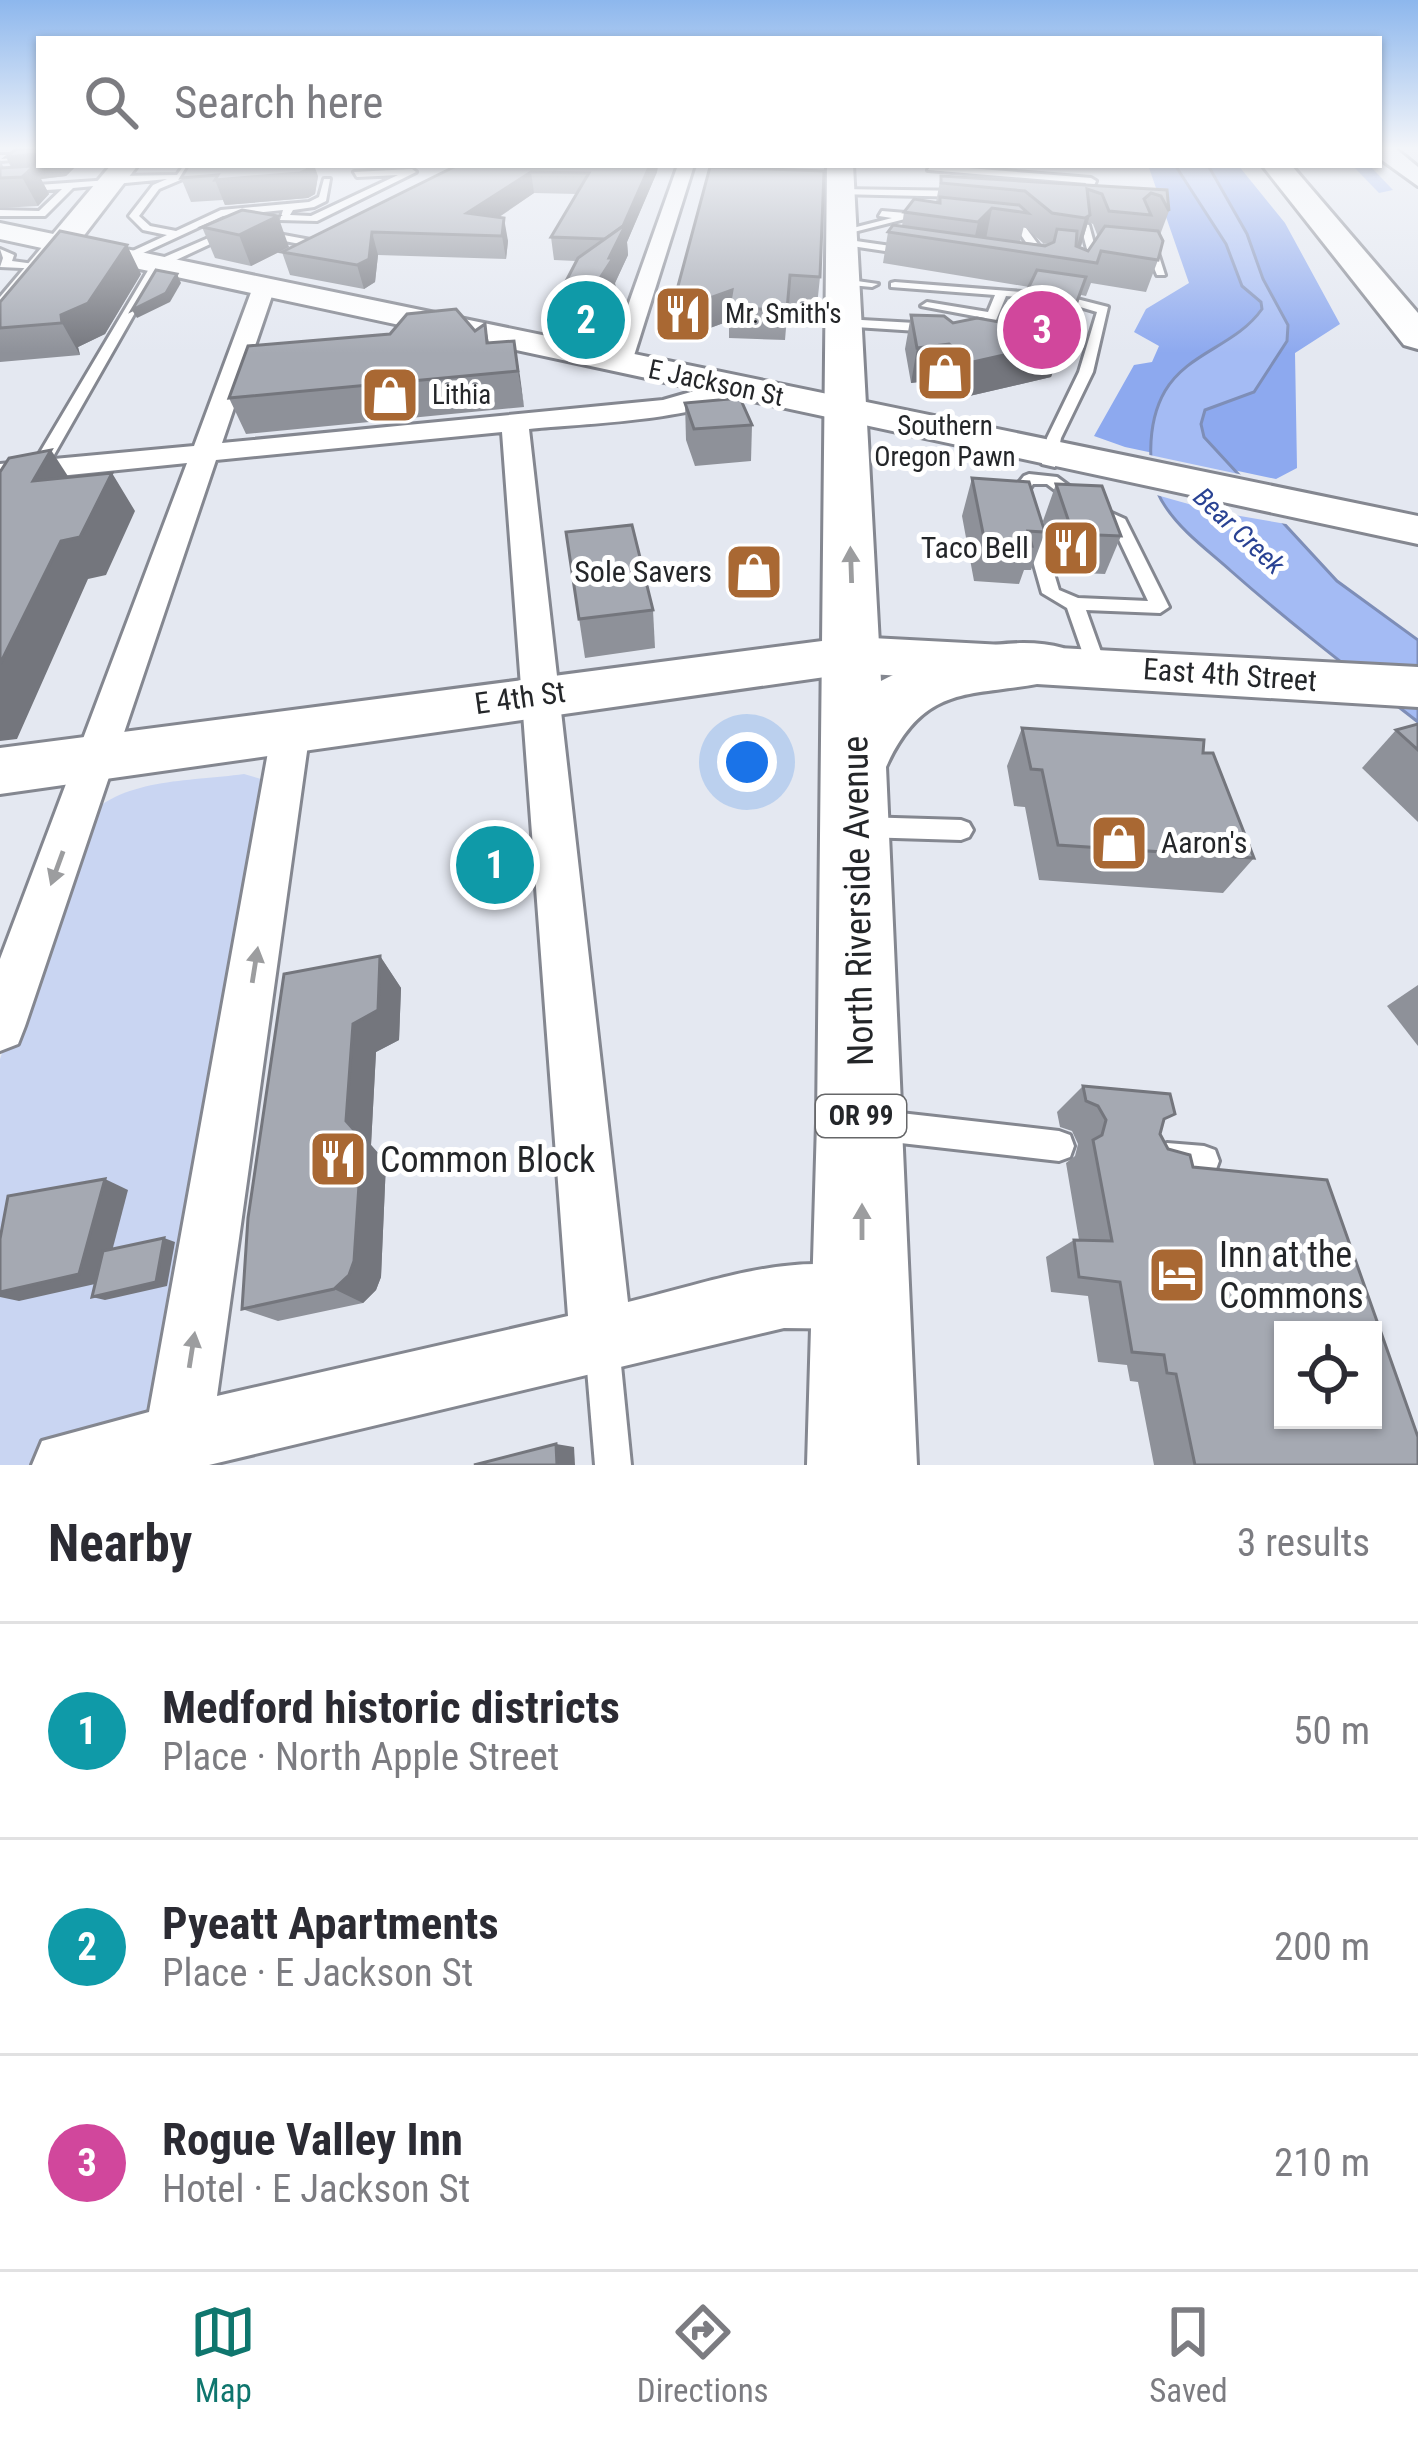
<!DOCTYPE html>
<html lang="en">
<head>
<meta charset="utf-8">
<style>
	:root { --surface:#fff; --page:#f2f2f3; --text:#2b2b33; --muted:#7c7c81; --line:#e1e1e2; --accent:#0f766e }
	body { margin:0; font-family:"Roboto Condensed",sans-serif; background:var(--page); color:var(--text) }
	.controls { position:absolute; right:36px; bottom:36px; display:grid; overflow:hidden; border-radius:0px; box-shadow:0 3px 9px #0004 }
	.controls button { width:108px; height:108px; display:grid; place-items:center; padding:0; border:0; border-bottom:3px solid var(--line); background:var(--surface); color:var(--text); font:60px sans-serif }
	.you { position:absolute; left:747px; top:762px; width:42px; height:42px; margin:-30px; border:9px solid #fff; border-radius:50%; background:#1a73e8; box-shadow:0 0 0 18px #1a73e833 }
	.badge { display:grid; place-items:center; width:78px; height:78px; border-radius:50%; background:var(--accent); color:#fff; font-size:39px; font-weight:700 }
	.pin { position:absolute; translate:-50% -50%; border:6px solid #fff; box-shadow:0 3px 12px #0006 }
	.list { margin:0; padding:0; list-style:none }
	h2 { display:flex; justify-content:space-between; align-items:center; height:156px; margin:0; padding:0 48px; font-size:51px }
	h2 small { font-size:39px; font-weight:400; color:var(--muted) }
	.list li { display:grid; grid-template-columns:78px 1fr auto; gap:36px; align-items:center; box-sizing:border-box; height:216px; padding:0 48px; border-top:3px solid var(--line) }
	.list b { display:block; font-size:45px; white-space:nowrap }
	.list p { margin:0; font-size:39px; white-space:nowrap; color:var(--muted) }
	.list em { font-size:39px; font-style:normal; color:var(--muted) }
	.icon { flex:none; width:66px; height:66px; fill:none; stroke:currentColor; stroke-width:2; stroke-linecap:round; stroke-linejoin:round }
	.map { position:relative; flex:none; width:1418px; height:1465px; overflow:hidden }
	.search { position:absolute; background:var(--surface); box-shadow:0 3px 9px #0004; left:36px; right:36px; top:36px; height:132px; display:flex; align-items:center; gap:30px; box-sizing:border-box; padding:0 42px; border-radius:0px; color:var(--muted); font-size:45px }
	.sheet { height:804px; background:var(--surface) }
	nav { display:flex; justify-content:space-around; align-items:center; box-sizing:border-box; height:168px; border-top:3px solid var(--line); background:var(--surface); font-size:33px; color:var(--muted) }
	nav a { display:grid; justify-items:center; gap:6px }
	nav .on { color:var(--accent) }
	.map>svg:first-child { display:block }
	.green { fill:#c9d5f2 }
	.forest { fill:#8da9ef }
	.water { fill:#a4bbf4; stroke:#7e8eb7; stroke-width:3 }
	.pier { fill:#e4e8f1 }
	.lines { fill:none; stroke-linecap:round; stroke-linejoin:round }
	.canal { fill:#a4bbf4; fill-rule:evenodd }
	.lane-casing { stroke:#848790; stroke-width:6 }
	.street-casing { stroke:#848790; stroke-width:6 }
	.secondary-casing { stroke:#848790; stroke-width:6 }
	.primary-casing { stroke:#848790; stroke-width:6 }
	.highway-casing { stroke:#848790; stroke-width:6 }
	.lane { fill:#fff; fill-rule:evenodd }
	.street { fill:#fff; fill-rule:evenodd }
	.secondary { fill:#fff; fill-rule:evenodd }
	.primary { fill:#fff; fill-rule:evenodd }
	.highway { fill:#fff; fill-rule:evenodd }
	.wall { fill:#8e9199; fill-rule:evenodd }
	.shaded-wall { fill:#74767d }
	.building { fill:#a5a9b2; stroke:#74767d; stroke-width:3; fill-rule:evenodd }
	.oneway { fill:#9c9d9f }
	.labels { text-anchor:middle; stroke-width:10; stroke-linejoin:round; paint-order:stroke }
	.far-poi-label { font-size:27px; fill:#242629; stroke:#fff; text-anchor:start }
	.far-street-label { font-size:27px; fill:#242629; stroke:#fff }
	.far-water-label { font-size:27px; font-style:italic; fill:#294293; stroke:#fff }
	.shield { fill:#fff; stroke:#666769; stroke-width:3 }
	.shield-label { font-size:27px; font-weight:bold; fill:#242629 }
	.poi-label { font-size:30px; fill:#242629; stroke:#fff; text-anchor:end }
	.street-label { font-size:30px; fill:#242629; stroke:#fff }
	.near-street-label { font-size:36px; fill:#242629; stroke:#fff }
	.near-poi-label { font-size:36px; fill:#242629; stroke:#fff; text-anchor:start }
</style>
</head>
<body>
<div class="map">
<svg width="1418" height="1465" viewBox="0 0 1418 1465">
	<rect width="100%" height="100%" fill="#e4e8f1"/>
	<path class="green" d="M 244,774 L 268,781 L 155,1465 L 0,1465 L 0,1059 L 82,823 C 119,777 189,782 244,774 Z"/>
	<polygon class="forest" points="1148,165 1238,165 1285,223 1340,324 1295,353 1297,468 1276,479 1125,447 1094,436 1134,365 1152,362 1159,346 1134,332 1146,309 1189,283"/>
	<path class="water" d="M 1175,165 L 1209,167 L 1247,234 L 1263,279 L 1288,325 L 1287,341 L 1254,392 L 1205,410 L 1201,424 L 1204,437 L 1337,581 L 1418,640 L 1418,722 C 1355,673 1291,624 1231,571 C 1209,551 1182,532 1165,506 C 1145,477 1147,422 1165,391 C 1188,352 1236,346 1262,309 L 1261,302 L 1242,286 L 1226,244 Z"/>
	<polygon class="pier" points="1145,454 1248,476 1292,525 1217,512 1153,494"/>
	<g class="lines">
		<polygon class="canal" points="1352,165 1369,165 1393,190 1379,193"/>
		<defs>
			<g id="lane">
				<polygon points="27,148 36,148 25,159 0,161 0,155 20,155"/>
				<polygon points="184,165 192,165 185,178 159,189 139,216 150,226 176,231 221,210 309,202 319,197 324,179 330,179 326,201 314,207 293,210 290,215 311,216 398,175 357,177 354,172 412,169 416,172 317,221 280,220 283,210 223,216 128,260 124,255 167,235 143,230 129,216 153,185 167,179 73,188 45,216 0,216 0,210 39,211 62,189 14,192 0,200 0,193 9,187 110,180 114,176 177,175"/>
				<polygon points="931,165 1091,178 1096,181 1091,192 1069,195 1066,190 1084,188 1086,183 928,170"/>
				<polygon points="840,189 966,191 971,194 966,197 837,194"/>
				<polygon points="882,211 929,215 934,218 929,221 905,219 842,235 837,232 892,218 879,216"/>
				<polygon points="996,222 1026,228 1040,247 1060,254 1055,257 1032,251 1019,232 992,227"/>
				<polygon points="1080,223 1089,225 1096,251 1087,249"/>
				<polygon points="227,230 236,232 161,267 42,476 39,479 29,479 26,476 153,262"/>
				<polygon points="262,231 316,241 321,244 316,247 258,236"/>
				<polygon points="842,239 912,249 917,252 912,255 838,244"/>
				<polygon points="0,249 14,255 12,261 49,266 44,269 0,267 3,258"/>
				<polygon points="1133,251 1158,253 1165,275 1157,275 1150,258 1133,255"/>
				<polygon points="843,279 878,284 872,287 839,284 837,282"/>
				<polygon points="895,282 1061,295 1108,307 1093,372 1061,438 1055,467 1042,464 1047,438 1079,372 1097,312 1060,301 1006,296 989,337 983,341 970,335 979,332 985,318 921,306 927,302 988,312 995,295 891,287 891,283"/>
				<polygon points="844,319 933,324 939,328 933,332 840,326 838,323"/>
				<path d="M 1029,474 L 1057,477 L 1096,506 L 1125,519 L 1169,607 L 1160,613 L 1086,610 L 1106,666 L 1103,671 L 1089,671 L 1067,608 L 1042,593 L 1013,490 L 1024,476 ZM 1033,484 L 1047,484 L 1084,512 L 1112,525 L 1148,601 L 1078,598 L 1059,590 L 1029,490 Z"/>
				<polygon points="862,817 961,820 969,823 973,830 969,837 961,840 862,837 854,834 850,827 854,820"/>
				<polygon points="874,1110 1059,1131 1070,1135 1074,1146 1070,1157 1059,1161 874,1140 864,1135 859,1125 864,1115"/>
				<path d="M 1167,1143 L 1204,1146 L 1215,1150 L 1219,1161 L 1215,1172 C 1197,1179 1173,1176 1156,1169 L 1152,1158 L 1156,1147 Z"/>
				<polygon points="602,1328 614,1333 619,1345 631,1465 595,1465 585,1345 590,1333"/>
			</g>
			<g id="street">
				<polygon points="678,165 694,165 632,362 629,367 611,367 608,362"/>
				<path d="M 264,281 L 275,287 L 222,443 L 663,400 L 736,379 L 749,387 C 718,420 577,424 529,429 L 628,1302 C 706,1284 806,1244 884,1276 L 893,1298 L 884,1320 L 862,1329 L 784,1328 L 209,1465 L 32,1465 L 42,1441 L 149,1412 L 272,730 L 277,720 L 291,715 L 305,720 L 310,730 L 217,1396 L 568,1316 L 502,432 L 216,460 L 25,1026 L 18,1044 L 0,1051 L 0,959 L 187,463 L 0,482 L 0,464 L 194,446 L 253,287 Z"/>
			</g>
			<g id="secondary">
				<polygon points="1379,148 1395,148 1418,167 1418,186 1379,158"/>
				<polygon points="0,223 1418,516 1418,544 0,239"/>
				<polygon points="853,637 1418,667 1418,707 853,673 0,794 0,748"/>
			</g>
			<g id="primary">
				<polygon points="111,165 138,165 13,328 0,331 0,297"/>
				<path d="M 827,165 L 853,165 L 881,681 C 929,655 1010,633 1063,648 L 1071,663 L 1063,678 C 981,701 928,674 886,767 L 917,1465 L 807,1465 L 817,1123 Z"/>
			</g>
			<polygon id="highway" points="1262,165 1291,165 1418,313 1418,349 1404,345"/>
		</defs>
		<use href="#lane" class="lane-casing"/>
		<use href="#street" class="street-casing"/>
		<use href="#secondary" class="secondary-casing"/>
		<use href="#primary" class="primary-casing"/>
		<use href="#highway" class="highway-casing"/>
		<use href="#lane" class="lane"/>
		<use href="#street" class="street"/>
		<use href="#secondary" class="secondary"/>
		<use href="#primary" class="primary"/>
		<use href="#highway" class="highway"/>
	</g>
	<g class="wall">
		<polygon points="0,160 4,168 77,165 66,176 41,179 49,194 38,206 0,208"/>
		<polygon points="189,165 318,176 315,194 308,198 225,205 223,200 191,202 181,178"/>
		<polygon points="458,165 658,165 657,172 627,242 628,255 615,283 616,290 595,326 567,321 563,287 576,261 554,260 551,237 577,194 534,193 498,218 508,241 506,259 378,255 375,282 364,289 290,275 282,252"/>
		<polygon points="772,169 820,277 817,306 788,304 785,340 729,338 729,321 672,342"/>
		<path d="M 941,176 L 1167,190 L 1169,211 L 1160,235 L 1158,260 L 1146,292 L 1091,283 L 1086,296 L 1081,295 L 1051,377 L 965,397 L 941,379 L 911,383 L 905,349 L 911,315 L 953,323 L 1011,324 L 1029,287 L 883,263 L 888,232 L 902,226 L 904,212 L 936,202 ZM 1088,222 L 1093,224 L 1098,237 L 1088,251 L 1079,247 L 1081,246 ZM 1024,226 L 1044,244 L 1048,244 L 1020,242 Z"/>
		<polygon points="242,210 289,247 251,266 215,258 202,227"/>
		<polygon points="141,274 105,334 78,347 80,355 0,362 0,302"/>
		<polygon points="485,324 489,343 514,341 524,407 246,434 229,398 475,331"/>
		<polygon points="685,403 752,425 751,461 695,466 686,440"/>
		<polygon points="972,478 1045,532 1031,570 1024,570 1019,584 974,581 962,516"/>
		<polygon points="1056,484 1121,536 1105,574 1058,572 1043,521"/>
		<polygon points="566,532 653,610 655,648 585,658"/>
		<polygon points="1418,724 1418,822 1362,768 1396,730"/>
		<polygon points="1022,728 1203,753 1254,858 1223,893 1039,880 1025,807 1014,806 1007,766"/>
		<polygon points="380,956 401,988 399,1040 376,1052 371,1145 386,1162 381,1277 376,1290 363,1303 278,1321 242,1309"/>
		<polygon points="1418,985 1418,1046 1387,1006"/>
		<polygon points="1083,1086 1164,1122 1160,1134 1168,1149 1193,1167 1418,1465 1154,1465 1138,1382 1130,1381 1127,1365 1098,1362 1088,1296 1051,1292 1046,1257 1074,1240 1079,1240 1066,1163 1075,1156 1078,1144 1072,1131 1060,1127 1057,1112"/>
	</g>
	<g class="shaded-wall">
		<polygon points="39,154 39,165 77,165 66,176 41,179 49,194 38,206 22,177 16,177 6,157"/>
		<polygon points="308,165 314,165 318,176 315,194 308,198 225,205 215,180"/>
		<polygon points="650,165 658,165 657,172 627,242 628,255 615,283 616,290 595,326 591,292 609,258"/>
		<polygon points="712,165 788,165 712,186"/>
		<polygon points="531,172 534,193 472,235 467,213"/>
		<polygon points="992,208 986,239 973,245 978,222"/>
		<polygon points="1090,215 1081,246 1076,249 1085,218"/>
		<polygon points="278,216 289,247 251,266 239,235"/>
		<polygon points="504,218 508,241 506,259 502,236"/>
		<polygon points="372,232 378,255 375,282 364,289 357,265"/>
		<polygon points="127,245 141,274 105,334 78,347 80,355 62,323 61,315"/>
		<polygon points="177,274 181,283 170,302 137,318 132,310"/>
		<polygon points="1086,277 1051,377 965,397 973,362"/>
		<polygon points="732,290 729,321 672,342 671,312"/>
		<polygon points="514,341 520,376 524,407 518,371"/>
		<polygon points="949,344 941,379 911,383 917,348"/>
		<polygon points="51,450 75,487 33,481"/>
		<polygon points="112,473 135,511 106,575 88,579 17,739 0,741 0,664 61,541"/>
		<polygon points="380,956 401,988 399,1040 376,1052 371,1145 386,1162 381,1277 376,1290 363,1303 334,1289 353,1024"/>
		<polygon points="105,1179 128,1190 104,1282 19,1301 0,1297 0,1292"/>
		<polygon points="164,1238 175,1242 167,1286 105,1300 92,1297"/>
		<polygon points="556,1444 574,1447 575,1465 557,1465"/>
	</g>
	<g class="building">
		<polygon points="39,148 39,154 6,157 16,149"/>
		<polygon points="189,165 308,165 307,170 300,173 215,180 218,175 181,178"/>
		<polygon points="458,165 650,165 623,226 605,239 551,237 589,173 531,172 467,213 504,218 502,236 372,232 369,259 357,265 282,252"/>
		<polygon points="34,166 22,177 0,178 0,168"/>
		<polygon points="710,167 824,171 820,277 790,275 787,310 729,308 732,290 671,312"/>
		<polygon points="941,176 1167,190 1169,211 1161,196 1151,193 1144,199 1151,215 1109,211 1102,194 1087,189 1090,215 1085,218 1052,213 1025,191 941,183"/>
		<polygon points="940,197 1019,205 1028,213 992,208 978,222 904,212 914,199 940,203"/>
		<polygon points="242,210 278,216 239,235 202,227"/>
		<polygon points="626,224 609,258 613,258 591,292 563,287 578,258"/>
		<polygon points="893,225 1045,246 1054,242 1057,229 1077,231 1076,246 1088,251 1105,226 1158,231 1163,241 1158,260 1101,251 1097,263 888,232"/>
		<polygon points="60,231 127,245 88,303 61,315 62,323 0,328 0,302"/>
		<polygon points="156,270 177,274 166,293 132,310"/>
		<polygon points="1037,270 1086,277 1062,342 973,362 949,344 917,348 911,315 944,316 953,323 977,318 1011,324"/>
		<polygon points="456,309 475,331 485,324 487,343 514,341 518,371 229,398 248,346 390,334 407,314"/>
		<polygon points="740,398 752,425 694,429 685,403"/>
		<polygon points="51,450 33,481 112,473 80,537 61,541 0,664 0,472 9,458"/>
		<polygon points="972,478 1029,482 1045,532 1028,531 1032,546 985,543"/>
		<polygon points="1056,484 1102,486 1121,536 1073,534"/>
		<polygon points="632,525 653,610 579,619 566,532"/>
		<polygon points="1418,724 1418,750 1396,730"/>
		<polygon points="1022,728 1204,740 1203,753 1213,753 1254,858 1058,845 1042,770 1031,769"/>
		<polygon points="380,956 378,1010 353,1024 346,1121 362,1139 354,1261 349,1275 334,1289 242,1309 248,1218 284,974"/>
		<path d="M 1083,1086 L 1170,1094 L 1175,1114 L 1164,1119 L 1160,1134 L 1168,1149 L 1190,1155 L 1193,1167 L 1327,1180 L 1418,1437 L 1418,1465 L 1195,1465 L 1176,1374 L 1167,1373 L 1164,1355 L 1132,1352 L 1120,1282 L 1079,1277 L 1074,1240 L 1112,1241 L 1093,1140 L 1102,1135 L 1106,1120 L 1098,1106 L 1086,1101 ZM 1283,1330 L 1373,1330 L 1373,1420 L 1283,1420 Z"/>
		<polygon points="105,1179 79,1274 0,1292 0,1239 8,1196"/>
		<polygon points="164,1238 156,1282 92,1297 103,1251"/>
		<polygon points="556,1444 557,1465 474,1465"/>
	</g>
	<defs><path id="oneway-solid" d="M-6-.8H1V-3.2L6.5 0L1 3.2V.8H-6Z" transform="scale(3)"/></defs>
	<g class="oneway">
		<use href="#oneway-solid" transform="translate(851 565) rotate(-92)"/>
		<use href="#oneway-solid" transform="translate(57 868) rotate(110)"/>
		<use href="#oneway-solid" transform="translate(255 965) rotate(-81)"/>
		<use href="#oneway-solid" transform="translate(862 1222) rotate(-90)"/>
		<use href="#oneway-solid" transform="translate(192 1350) rotate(-81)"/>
	</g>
	<linearGradient id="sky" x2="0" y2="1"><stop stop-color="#8db7ed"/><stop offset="0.42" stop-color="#f3f5f9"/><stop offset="1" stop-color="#f3f5f9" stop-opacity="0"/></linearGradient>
	<rect width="1418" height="353" fill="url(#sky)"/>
	<defs>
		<symbol id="restaurant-square" viewBox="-11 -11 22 22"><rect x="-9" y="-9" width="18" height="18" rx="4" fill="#a96833" stroke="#fff"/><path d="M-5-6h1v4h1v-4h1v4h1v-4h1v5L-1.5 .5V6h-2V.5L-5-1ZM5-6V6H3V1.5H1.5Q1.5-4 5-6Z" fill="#fff"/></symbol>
		<symbol id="shop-square" viewBox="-11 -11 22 22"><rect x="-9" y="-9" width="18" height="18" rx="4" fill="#a96833" stroke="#fff"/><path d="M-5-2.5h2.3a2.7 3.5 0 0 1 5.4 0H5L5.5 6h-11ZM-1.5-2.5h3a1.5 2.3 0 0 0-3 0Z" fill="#fff"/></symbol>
		<symbol id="hotel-square" viewBox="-11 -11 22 22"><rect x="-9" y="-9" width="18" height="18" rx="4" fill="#a96833" stroke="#fff"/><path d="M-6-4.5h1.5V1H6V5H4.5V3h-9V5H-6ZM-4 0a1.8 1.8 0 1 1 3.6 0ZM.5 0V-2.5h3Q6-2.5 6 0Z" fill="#fff"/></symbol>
	</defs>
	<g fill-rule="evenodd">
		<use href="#restaurant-square" x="650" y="281" width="66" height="66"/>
		<use href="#shop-square" x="912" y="340" width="66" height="66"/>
		<use href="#shop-square" x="357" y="362" width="66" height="66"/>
		<use href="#restaurant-square" x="1038" y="515" width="66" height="66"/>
		<use href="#shop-square" x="721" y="539" width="66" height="66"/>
		<use href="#shop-square" x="1086" y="810" width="66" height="66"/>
		<use href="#restaurant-square" x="305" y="1126" width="66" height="66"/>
		<use href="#hotel-square" x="1144" y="1242" width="66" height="66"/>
	</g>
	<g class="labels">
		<g class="far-poi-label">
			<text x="725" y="323">Mr. Smith's</text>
			<text x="432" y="404">Lithia</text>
			<text x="945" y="435" text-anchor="middle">Southern<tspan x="945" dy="31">Oregon Pawn</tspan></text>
		</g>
		<g class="far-street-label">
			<text transform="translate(716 383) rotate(12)" y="9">E Jackson St</text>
		</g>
		<g class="far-water-label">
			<text transform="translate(1239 531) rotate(43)" y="9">Bear Creek</text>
		</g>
		<rect class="shield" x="816" y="1095" width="90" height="42" rx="9"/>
		<g class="shield-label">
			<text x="861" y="1125">OR 99</text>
		</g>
		<g class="poi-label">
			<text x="1029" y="558">Taco Bell</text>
			<text x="712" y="582">Sole Savers</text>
			<text x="1161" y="853" text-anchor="start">Aaron's</text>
		</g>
		<g class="street-label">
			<text transform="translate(1230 675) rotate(4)" y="10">East 4th Street</text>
			<text transform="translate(520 698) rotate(-8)" y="10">E 4th St</text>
		</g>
		<g class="near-street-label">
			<text transform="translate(857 901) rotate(-91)" y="13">North Riverside Avenue</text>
		</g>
		<g class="near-poi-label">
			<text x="380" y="1172">Common Block</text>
			<text x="1219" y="1267">Inn at the<tspan x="1219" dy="41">Commons</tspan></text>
		</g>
	</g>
</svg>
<div class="controls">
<button><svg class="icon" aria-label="locate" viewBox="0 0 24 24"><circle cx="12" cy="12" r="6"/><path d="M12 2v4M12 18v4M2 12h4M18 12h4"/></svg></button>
</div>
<div class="you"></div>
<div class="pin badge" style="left:495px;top:865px;background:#0f9aa8">1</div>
<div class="pin badge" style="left:586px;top:320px;background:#0f9aa8">2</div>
<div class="pin badge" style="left:1042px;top:330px;background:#d1479c">3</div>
<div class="search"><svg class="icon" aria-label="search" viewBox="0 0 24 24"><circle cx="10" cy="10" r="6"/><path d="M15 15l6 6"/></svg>Search here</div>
</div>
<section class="sheet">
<h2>Nearby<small>3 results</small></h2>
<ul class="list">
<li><span class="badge" style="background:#0f9aa8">1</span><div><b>Medford historic districts</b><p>Place · North Apple Street</p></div><em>50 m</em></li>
<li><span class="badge" style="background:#0f9aa8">2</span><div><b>Pyeatt Apartments</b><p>Place · E Jackson St</p></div><em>200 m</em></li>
<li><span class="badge" style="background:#d1479c">3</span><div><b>Rogue Valley Inn</b><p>Hotel · E Jackson St</p></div><em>210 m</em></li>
</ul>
</section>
<nav>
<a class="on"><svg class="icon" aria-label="map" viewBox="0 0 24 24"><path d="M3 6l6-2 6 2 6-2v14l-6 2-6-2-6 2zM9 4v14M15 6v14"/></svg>Map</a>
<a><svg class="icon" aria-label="directions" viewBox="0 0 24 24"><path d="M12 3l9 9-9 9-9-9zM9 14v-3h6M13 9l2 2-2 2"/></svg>Directions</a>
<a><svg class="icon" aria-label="saved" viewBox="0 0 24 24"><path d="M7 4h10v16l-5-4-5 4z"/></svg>Saved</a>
</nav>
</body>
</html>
